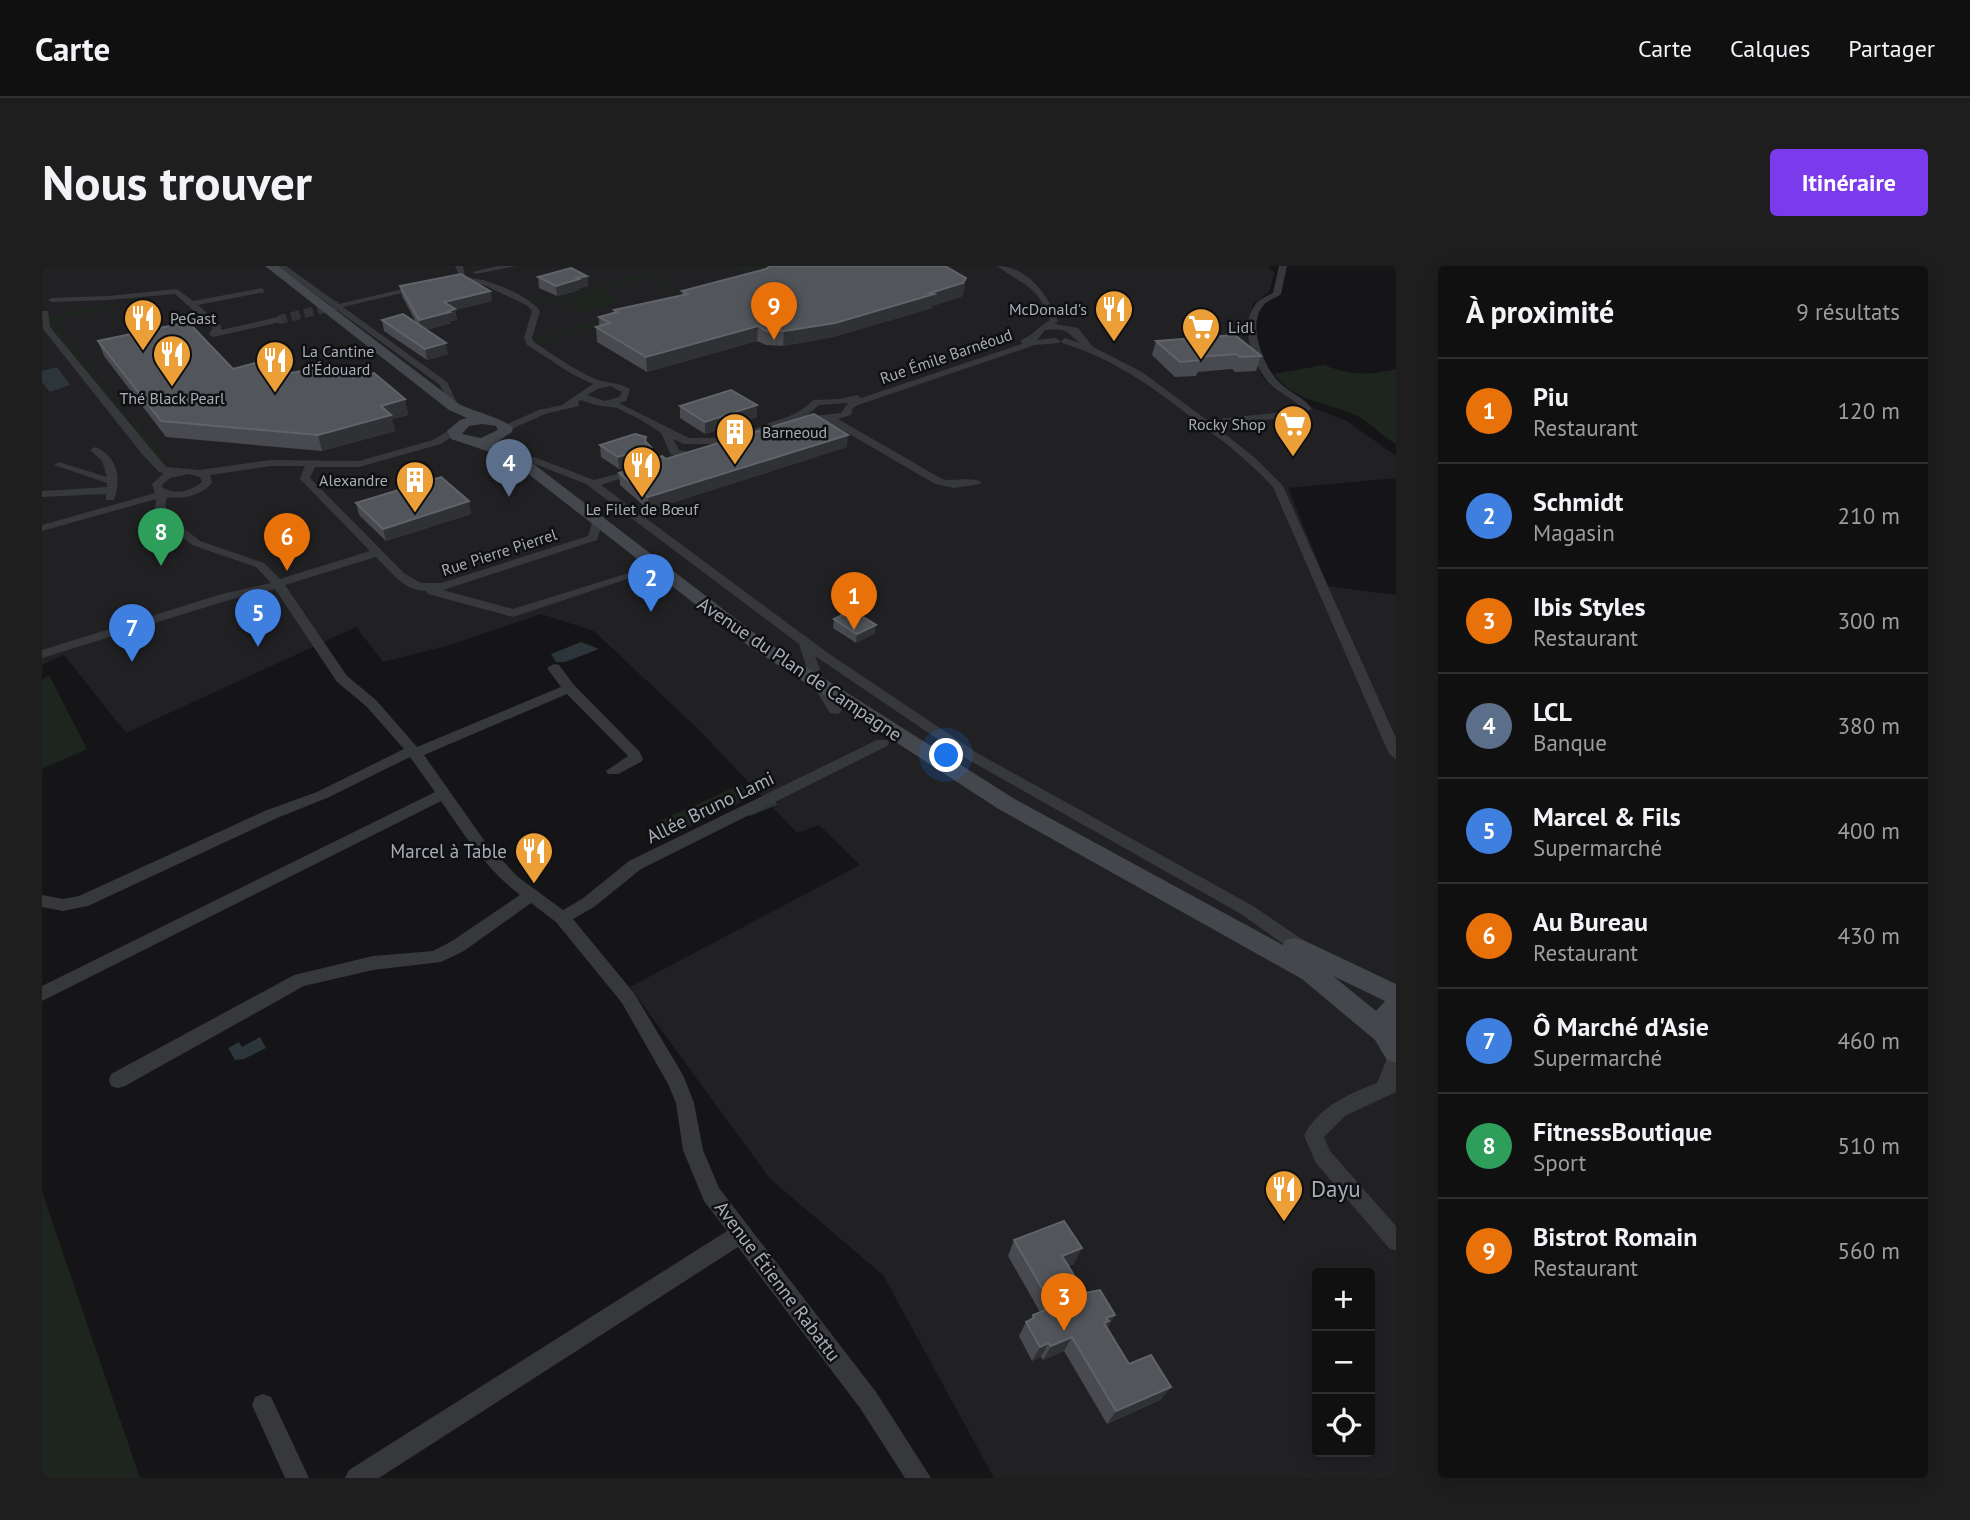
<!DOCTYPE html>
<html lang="fr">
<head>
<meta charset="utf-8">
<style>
	:root { --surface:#101011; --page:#1e1e1f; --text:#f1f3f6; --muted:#9c9d9f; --line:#303031; --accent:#7c3aed }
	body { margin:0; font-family:"PT Sans",sans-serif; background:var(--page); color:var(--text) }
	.controls { position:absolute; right:21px; bottom:21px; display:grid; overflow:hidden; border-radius:7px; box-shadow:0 4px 18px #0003 }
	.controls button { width:63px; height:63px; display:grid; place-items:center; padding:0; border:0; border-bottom:2px solid var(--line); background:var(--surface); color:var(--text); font:35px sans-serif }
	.you { position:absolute; left:905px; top:490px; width:24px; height:24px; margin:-18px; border:5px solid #fff; border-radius:50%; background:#1a73e8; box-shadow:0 0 0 10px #1a73e833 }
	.badge { display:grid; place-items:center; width:46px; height:46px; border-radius:50%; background:var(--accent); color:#fff; font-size:23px; font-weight:700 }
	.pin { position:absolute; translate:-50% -58px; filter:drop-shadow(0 2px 4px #0008) }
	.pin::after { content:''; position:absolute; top:37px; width:24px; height:21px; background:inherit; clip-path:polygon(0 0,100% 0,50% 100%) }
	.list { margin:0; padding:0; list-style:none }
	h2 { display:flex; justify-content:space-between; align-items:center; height:91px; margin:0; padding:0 28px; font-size:30px }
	h2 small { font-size:23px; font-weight:400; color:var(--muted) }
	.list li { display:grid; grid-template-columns:46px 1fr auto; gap:21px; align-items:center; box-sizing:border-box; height:105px; padding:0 28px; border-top:2px solid var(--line) }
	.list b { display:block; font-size:26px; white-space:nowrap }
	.list p { margin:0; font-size:23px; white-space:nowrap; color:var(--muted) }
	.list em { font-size:23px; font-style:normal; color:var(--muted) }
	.icon { flex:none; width:38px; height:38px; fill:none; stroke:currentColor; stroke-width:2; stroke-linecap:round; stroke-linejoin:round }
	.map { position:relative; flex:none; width:1354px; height:1212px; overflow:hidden; border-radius:7px }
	header { display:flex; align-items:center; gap:42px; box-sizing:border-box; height:98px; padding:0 35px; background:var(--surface); border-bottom:2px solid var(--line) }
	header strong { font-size:33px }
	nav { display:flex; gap:38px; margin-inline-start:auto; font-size:24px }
	.intro { display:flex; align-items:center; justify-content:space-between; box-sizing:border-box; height:168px; padding:0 42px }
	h1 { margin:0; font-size:49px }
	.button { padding:18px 32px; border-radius:7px; background:var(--accent); color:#fff; font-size:24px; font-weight:700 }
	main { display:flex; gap:42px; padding:0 42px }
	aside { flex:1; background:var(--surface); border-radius:7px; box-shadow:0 4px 18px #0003 }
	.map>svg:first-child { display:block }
	.built { fill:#212124; fill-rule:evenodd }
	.green { fill:#1d251e }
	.water { fill:#2c353a }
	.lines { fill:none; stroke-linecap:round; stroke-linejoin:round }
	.stream { stroke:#2c353a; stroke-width:3.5 }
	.minor-tunnel { stroke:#323337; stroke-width:9; stroke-dasharray:9 4.5; stroke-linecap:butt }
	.minor { fill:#36383c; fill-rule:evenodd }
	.secondary { fill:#44474c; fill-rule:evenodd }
	.wall { fill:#484a4f }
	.shaded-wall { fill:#2f3134 }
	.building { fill:#52555a; stroke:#606369; stroke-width:2 }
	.labels { text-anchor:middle; stroke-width:5; stroke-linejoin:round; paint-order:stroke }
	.far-poi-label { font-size:16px; fill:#a7adb7; stroke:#101012; text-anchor:start }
	.far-street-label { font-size:16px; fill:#a7adb7; stroke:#101012 }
	.street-label { font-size:19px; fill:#a7adb7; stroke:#101012 }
	.poi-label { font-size:19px; fill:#a7adb7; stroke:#101012; text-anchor:end }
	.near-poi-label { font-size:23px; fill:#a7adb7; stroke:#101012; text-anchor:start }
</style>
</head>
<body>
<header>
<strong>Carte</strong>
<nav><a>Carte</a><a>Calques</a><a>Partager</a></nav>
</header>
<div class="intro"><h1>Nous trouver</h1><a class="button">Itinéraire</a></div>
<main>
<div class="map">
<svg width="1354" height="1212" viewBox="0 0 1354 1212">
	<rect width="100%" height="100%" fill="#151517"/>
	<path class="built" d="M 0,0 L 1230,0 L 1226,1 L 1233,6 L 1227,26 L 1211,38 L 1207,53 L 1208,82 L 1220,110 L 1232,123 L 1253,135 L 1305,155 L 1354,190 L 1354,212 L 1246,222 L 1286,320 L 1354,329 L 1354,1212 L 952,1212 L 841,1009 L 728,913 L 588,721 L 818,599 L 777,559 L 755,567 L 657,464 L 552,365 L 499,348 L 408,379 L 341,396 L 314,361 L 84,467 L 22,389 L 0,399 ZM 1275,1007 L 1328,1007 L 1328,1186 L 1275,1186 Z"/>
	<g class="green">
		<polygon points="695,0 735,0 530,68 526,66 501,78 494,73 638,30 606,11 499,39 475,26 500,36 603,8 609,8 638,24 708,8"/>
		<polygon points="561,25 580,35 538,46 521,36 503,41"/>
		<polygon points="114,31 25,51 11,63 6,55 8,51 17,48"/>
		<polygon points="18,64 69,131 75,131 72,133 88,154 92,154 126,199 122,199 13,66"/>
		<path d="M 1282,99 C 1306,109 1329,110 1354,103 L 1354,178 C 1341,171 1331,159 1319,152 C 1290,136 1252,137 1232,108 Z"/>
		<polygon points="7,409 45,483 0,503 0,414"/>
		<polygon points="698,519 710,531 630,569 617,555"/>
		<polygon points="0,926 98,1212 0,1212"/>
	</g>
	<g class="water">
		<polygon points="15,101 28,119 8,126 0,116 0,105"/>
		<polygon points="539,376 557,383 523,396 514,396 509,388"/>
		<polygon points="218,771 224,782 202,793 193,794 186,782 197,776 200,781"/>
	</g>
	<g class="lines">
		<polyline class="stream" points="708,548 733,538 731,535"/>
		<polyline class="minor-tunnel" points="236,54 297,39"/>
		<g class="minor">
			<polygon points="235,0 244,0 297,38 382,18 382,22 301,41 405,116 417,141 415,143 409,143 398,119"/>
			<polygon points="413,0 421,0 423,9 417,9"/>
			<polygon points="456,0 474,0 434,8 430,6"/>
			<path d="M 955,0 C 986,0 1006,29 1016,55 L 1013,58 L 1036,62 L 1051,81 L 1100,106 L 1165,154 L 1252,145 L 1259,142 C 1251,132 1238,128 1229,119 C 1212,101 1196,62 1213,39 C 1217,33 1225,30 1231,27 L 1237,0 L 1245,0 L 1239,28 C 1234,32 1225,34 1221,40 C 1204,59 1223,105 1240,119 C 1250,128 1262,131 1270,143 L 1254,151 L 1172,159 L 1213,192 L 1241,220 L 1354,472 L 1354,493 L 1347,488 L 1231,221 C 1209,197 1184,177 1158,158 C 1115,124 1073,93 1020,77 L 1019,75 L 1023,72 L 1038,77 C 1023,65 1026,62 1003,64 L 995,74 L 1014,72 L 1018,75 L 1017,77 L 993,79 L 816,139 L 811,142 L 809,149 L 796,153 L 900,213 C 912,216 930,210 939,216 L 938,218 L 912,222 L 893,218 L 785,155 L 746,159 L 711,170 L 706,167 C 728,152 750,156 771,134 L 798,133 L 815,129 L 819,132 L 980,78 L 979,74 C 992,69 996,61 1008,54 C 994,17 983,21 955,0 ZM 806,137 L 799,147 L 763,151 L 777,139 Z"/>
			<path d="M 427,12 C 446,12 487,30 498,45 L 490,72 L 492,76 C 512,89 533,105 556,114 C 568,118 577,116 588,123 L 584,135 L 577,137 L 647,172 L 687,172 L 692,175 L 687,178 L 642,178 L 631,173 L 637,184 L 647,186 L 657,183 L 662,186 L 647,192 L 629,189 L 619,167 L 599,154 L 575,142 L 553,139 L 539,134 L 536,136 L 537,140 L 503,148 L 467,164 L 461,164 L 461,160 L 497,144 L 520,139 L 551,118 L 530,108 L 485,79 L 482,72 L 490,45 L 486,40 L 442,19 L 427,16 ZM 568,120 L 580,126 L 577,131 L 563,135 L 545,129 L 556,123 Z"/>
			<polygon points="220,22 223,26 156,39 179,60 179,64 236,51 239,52 239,56 171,71 167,68 171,62 133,28 66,34 10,36 6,34 10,32 66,30 135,23 151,35"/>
			<path d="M 0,45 L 6,45 L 8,61 L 124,201 L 157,204 L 229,194 L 317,195 L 391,174 L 409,163 L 415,163 L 415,167 L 399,178 L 317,201 L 273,201 L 268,212 L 363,308 L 379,317 L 399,317 L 546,270 L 551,253 L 559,253 L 561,255 L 555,274 L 401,324 L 471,343 L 593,305 L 601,305 L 603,307 L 471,351 L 386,328 L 384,325 C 362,325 348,305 334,291 L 243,319 L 305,410 L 334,434 L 375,481 L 519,421 L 505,402 L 512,398 L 517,399 L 532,419 L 597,485 L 601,493 L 599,496 L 576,508 L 566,508 L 564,505 L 586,490 L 525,428 L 382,489 L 444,577 L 476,611 L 521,644 L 540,633 L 587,595 L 835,474 L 845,474 L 847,477 L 845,480 L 599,603 L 552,641 L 531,653 L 592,727 L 641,809 L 652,837 L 661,884 L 677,922 L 834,1126 L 889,1212 L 863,1212 L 818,1142 L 696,981 L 337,1212 L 303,1212 L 307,1204 L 685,965 L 662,935 L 641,884 L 634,837 L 626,818 L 580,737 L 514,656 L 489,637 L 422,685 L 399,696 L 331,704 L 262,720 L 83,820 L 76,822 L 69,820 L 67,814 L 69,808 L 252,709 L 331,690 L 391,685 L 410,675 L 478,629 C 445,604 422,569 399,535 L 0,735 L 0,720 L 393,526 L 368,491 L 285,532 L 235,552 L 46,640 L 21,645 L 0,641 L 0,629 L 21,633 L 37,630 L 225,544 L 275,526 L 362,483 L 324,440 L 295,416 L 233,323 L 187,334 L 0,392 L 0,384 L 180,328 L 229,317 L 214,301 L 150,279 L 130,263 L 113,242 L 114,233 L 0,265 L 0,259 L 113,227 L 110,218 L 122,207 L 117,206 L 100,188 L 1,63 ZM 229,200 L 263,200 L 258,212 L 259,214 L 328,285 L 238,313 L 222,297 L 158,275 L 138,259 L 123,240 L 125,231 C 142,234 159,229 170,217 L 168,209 ZM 147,208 L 158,211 L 160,216 C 148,225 135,229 121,222 L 120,219 L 128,212 Z"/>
			<path d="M 53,181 C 76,190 80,214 72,234 L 64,234 L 64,228 L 0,231 L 0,225 L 65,221 L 65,217 L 12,199 L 17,196 L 65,211 L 60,195 L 48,184 Z"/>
			<polygon points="492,191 552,214 599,202 599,206 559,219 786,387 935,487 1211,640 1270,680 1272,685 1270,690 1258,690 1199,648 925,493 773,390 778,403 776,406 766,406 757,378 544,218 488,196 488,192"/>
			<polygon points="777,414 782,415 800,444 798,447 793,448 788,447 770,418"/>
			<path d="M 1354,782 L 1354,826 L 1303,850 L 1282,871 L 1288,885 L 1354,960 L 1354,985 L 1347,982 L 1274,897 L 1262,870 C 1276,841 1306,828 1335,817 L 1348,785 Z"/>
			<polygon points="221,1128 229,1131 267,1212 243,1212 210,1139 213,1131"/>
		</g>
		<path class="secondary" d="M 223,0 L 236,0 L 417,138 C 431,145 463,153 471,162 L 470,166 L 452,178 L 476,186 L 720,373 L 971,532 L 1241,679 L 1243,674 L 1252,672 L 1261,674 L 1354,718 L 1354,797 L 1345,794 L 1333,774 L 1260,713 L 955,542 L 708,381 L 466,192 L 409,173 L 405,165 L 418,154 L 425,152 L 407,144 ZM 440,158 L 454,160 L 456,164 L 439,172 L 420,168 L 427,160 ZM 1291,710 L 1343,735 L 1334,745 Z"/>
	</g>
	<g class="wall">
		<polygon points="545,10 546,20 538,22 538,24 515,30 497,22 496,11"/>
		<polygon points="358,20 448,25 450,35 413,44 415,54 409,55 409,57 384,64 406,88 385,94 342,65 340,54 375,58 360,30"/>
		<polygon points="640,25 922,26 919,31 890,40 890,42 791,71 741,80 724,79 715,75 605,106 555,76 554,61 557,60 557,51 572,47 572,44 640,29"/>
		<polygon points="56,75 191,103 311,112 363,133 366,149 350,153 353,165 280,185 124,171 62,90"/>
		<polygon points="1114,75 1219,90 1214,105 1193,106 1190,103 1156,106 1154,110 1133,111 1110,89"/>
		<polygon points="715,139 715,151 663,168 638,152 638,140"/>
		<polygon points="604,177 609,181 610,193 577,203 559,191 558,179"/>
		<polygon points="805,181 607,244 578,219 577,207 588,203 588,200 624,193"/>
		<polygon points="427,235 429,248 344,275 317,249 314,237"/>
		<polygon points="792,353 833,367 814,377 791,362"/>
		<polygon points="972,974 1032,998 1026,1000 1043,1027 1073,1049 1065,1062 1087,1098 1129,1121 1118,1134 1065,1158 1022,1085 1001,1094 999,1091 990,1095 977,1070 984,1056 989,1053 991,1049 998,1046 966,990"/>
	</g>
	<g class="shaded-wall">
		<polygon points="545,10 546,20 538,22 538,24 515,30 514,20"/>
		<polygon points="924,12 922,26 919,31 890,40 890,42 791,71 741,80 742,65"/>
		<polygon points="448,25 450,35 413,44 415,54 409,55 409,57 379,65 377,54 402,36"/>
		<polygon points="716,60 715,75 605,106 604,91"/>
		<polygon points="404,77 406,88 385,94 383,83"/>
		<polygon points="363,133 366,149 350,153 353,165 280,185 276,169 339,140"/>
		<polygon points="715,139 715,151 663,168 663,156"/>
		<polygon points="806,169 805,181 607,244 606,231"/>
		<polygon points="604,171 604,182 609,181 610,193 577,203 576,191 603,175"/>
		<polygon points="427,235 429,248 344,275 341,263"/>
		<polygon points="834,359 833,367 814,377 815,368"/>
		<polygon points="1040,982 1032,998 1012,1005 1020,990"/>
		<polygon points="1073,1049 1064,1063 1058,1069 1064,1052"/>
		<polygon points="1030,1071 1022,1085 1001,1094 1009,1080"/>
		<polygon points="1007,1077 999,1091 990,1095 998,1081"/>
		<polygon points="1129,1121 1118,1134 1065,1158 1074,1145"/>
	</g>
	<g class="building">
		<polygon points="728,0 903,0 924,12 921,17 888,27 892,28 793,57 742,65 724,65 716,60 604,91 554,61 568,57 557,51 575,46 572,44 646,28 640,25 724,3"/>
		<polygon points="529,2 545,10 535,12 537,13 514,20 496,11"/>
		<polygon points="419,8 448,25 402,36 413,43 406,45 408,46 377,54 358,20"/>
		<polygon points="361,48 404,77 383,83 340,54"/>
		<polygon points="146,56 191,103 213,97 221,105 238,101 244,101 250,107 272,102 281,109 302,104 311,112 332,107 363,133 339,140 349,149 276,169 119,155 56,75"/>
		<polygon points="1193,69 1219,90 1198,91 1195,88 1155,91 1159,94 1138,96 1114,75"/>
		<polygon points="689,124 715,139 663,156 638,140"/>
		<polygon points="772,148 806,169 606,231 577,207 591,202 588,200 620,190 624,193"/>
		<polygon points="593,168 604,171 603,175 609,181 576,191 558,179"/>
		<polygon points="399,211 427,235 341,263 314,237"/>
		<polygon points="810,344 834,359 815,368 792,353"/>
		<polygon points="1022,955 1040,982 1020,990 1043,1027 1058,1024 1073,1049 1064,1052 1067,1055 1062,1057 1087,1098 1109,1089 1129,1121 1074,1145 1030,1071 1009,1080 1007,1077 998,1081 984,1056 992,1052 991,1049 1011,1041 972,974"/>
	</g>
	<defs>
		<symbol id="restaurant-pin" viewBox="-11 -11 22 30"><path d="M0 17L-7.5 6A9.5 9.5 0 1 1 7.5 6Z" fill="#ec9e37" stroke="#101012"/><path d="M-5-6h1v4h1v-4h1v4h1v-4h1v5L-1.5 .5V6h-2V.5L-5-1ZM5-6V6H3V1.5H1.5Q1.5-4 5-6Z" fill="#fff"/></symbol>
		<symbol id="supermarket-pin" viewBox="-11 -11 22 30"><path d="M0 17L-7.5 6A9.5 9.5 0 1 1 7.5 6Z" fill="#ec9e37" stroke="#101012"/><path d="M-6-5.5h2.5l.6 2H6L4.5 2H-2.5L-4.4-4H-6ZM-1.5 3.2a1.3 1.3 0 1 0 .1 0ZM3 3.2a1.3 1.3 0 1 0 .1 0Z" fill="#fff"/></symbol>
		<symbol id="building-pin" viewBox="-11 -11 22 30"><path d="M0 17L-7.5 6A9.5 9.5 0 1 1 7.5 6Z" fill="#ec9e37" stroke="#101012"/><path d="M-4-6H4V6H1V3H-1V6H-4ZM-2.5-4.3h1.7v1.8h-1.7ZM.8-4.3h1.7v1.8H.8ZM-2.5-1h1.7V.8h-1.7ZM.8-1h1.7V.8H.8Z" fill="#fff"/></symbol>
	</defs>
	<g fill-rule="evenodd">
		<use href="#restaurant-pin" x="1050" y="21" width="44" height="60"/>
		<use href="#restaurant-pin" x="79" y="30" width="44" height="60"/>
		<use href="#supermarket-pin" x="1137" y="39" width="44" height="60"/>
		<use href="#restaurant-pin" x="108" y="66" width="44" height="60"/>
		<use href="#restaurant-pin" x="211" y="72" width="44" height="60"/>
		<use href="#supermarket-pin" x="1229" y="136" width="44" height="60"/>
		<use href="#building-pin" x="671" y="144" width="44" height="60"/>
		<use href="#restaurant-pin" x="578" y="177" width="44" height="60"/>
		<use href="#building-pin" x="351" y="192" width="44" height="60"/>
		<use href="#restaurant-pin" x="470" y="563" width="44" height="60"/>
		<use href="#restaurant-pin" x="1220" y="901" width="44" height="60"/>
	</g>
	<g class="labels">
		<g class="far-poi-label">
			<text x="1045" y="49" text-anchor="end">McDonald's</text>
			<text x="128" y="58">PeGast</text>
			<text x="1186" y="67">Lidl</text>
			<text x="260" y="91">La Cantine<tspan x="260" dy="18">d'Édouard</tspan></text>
			<text x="130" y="138" text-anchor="middle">Thé Black Pearl</text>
			<text x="1224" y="164" text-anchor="end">Rocky Shop</text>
			<text x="720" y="172">Barneoud</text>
			<text x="346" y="220" text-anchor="end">Alexandre</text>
			<text x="600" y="249" text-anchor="middle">Le Filet de Bœuf</text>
		</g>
		<g class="far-street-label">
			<text transform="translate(904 90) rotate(-19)" y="6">Rue Émile Barnéoud</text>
			<text transform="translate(457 286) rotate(-18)" y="6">Rue Pierre Pierrel</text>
		</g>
		<g class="street-label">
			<text transform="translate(758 403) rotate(34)" y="7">Avenue du Plan de Campagne</text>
			<text transform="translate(668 541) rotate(-26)" y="7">Allée Bruno Lami</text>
			<text transform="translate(736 1015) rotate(53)" y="7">Avenue Étienne Rabattu</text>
		</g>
		<g class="poi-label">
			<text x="465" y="592">Marcel à Table</text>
		</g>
		<g class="near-poi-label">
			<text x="1269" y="931">Dayu</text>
		</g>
	</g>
</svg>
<div class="controls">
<button>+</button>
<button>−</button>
<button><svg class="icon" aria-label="locate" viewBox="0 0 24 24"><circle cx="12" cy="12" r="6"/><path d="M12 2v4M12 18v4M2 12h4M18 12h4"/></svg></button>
</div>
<div class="you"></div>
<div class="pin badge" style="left:812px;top:364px;background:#e8710a">1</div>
<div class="pin badge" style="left:609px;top:346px;background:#3f7fe0">2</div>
<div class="pin badge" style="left:1022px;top:1065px;background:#e8710a">3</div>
<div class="pin badge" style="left:467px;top:231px;background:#5c6f8a">4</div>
<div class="pin badge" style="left:216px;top:381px;background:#3f7fe0">5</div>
<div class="pin badge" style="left:245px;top:305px;background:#e8710a">6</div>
<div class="pin badge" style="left:90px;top:396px;background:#3f7fe0">7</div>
<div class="pin badge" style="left:119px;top:300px;background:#2e9e5b">8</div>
<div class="pin badge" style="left:732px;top:74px;background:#e8710a">9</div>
</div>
<aside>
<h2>À proximité<small>9 résultats</small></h2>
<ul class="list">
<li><span class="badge" style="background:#e8710a">1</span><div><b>Piu</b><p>Restaurant</p></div><em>120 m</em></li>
<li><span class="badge" style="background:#3f7fe0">2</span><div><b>Schmidt</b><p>Magasin</p></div><em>210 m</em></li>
<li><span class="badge" style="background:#e8710a">3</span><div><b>Ibis Styles</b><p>Restaurant</p></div><em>300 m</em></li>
<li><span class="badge" style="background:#5c6f8a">4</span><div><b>LCL</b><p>Banque</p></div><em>380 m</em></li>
<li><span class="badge" style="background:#3f7fe0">5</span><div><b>Marcel &amp; Fils</b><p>Supermarché</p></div><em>400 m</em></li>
<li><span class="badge" style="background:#e8710a">6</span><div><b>Au Bureau</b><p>Restaurant</p></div><em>430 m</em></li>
<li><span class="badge" style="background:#3f7fe0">7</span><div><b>Ô Marché d'Asie</b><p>Supermarché</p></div><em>460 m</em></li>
<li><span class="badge" style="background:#2e9e5b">8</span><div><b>FitnessBoutique</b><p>Sport</p></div><em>510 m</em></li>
<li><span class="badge" style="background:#e8710a">9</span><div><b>Bistrot Romain</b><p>Restaurant</p></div><em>560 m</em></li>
</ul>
</aside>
</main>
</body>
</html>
